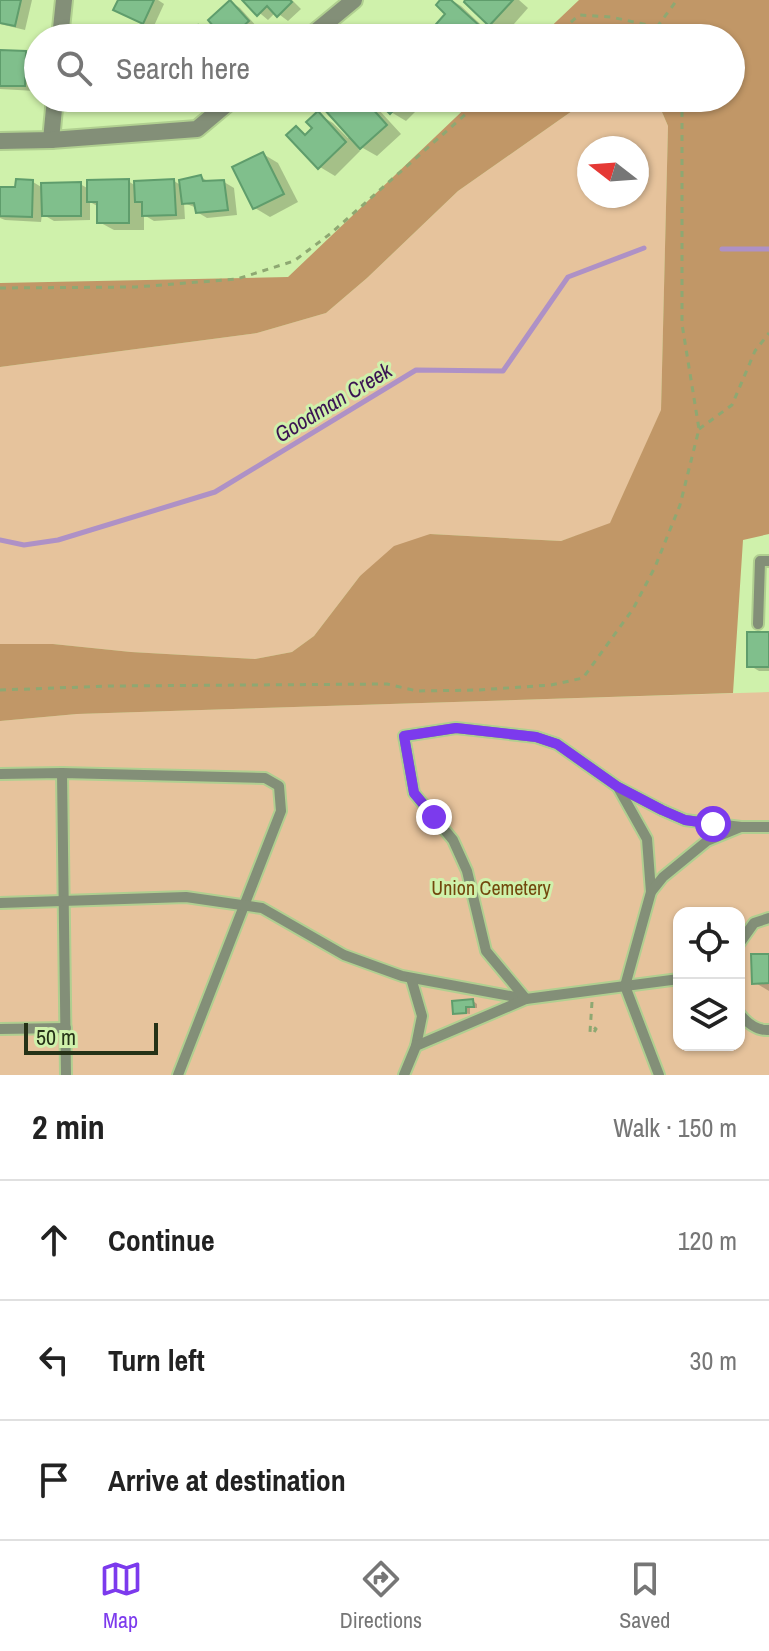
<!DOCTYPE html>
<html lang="en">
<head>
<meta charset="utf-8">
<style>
	:root { --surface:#fff; --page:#f6f6f6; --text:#222; --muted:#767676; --line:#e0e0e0; --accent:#7c3aed }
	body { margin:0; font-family:"Archivo Narrow",sans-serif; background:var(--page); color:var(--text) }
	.controls { position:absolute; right:24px; bottom:24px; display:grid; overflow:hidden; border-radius:16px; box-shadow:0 2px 6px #0004 }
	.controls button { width:72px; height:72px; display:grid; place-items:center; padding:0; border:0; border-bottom:2px solid var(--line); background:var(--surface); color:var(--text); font:40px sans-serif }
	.compass { position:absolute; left:577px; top:136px; width:72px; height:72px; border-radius:50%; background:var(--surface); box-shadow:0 2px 6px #0004; rotate:287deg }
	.scale { position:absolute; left:24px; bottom:20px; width:134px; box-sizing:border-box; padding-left:8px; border:4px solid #253217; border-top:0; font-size:22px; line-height:28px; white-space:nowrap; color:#253217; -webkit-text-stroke:6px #cff1ab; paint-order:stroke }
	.stop { position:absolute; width:24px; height:24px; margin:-18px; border:6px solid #7c3aed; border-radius:50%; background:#fff }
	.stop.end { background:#7c3aed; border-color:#fff; box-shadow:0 2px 8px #0008 }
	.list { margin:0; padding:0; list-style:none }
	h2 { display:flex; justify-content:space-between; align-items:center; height:104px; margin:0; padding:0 32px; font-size:34px }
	h2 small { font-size:26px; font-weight:400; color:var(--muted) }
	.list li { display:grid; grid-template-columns:52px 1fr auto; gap:24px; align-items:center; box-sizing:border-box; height:120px; padding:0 32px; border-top:2px solid var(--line) }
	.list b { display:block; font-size:30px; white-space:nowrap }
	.list em { font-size:26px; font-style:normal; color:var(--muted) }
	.icon { flex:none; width:44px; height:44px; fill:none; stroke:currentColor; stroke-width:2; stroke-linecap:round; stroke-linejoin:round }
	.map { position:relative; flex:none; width:769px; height:1075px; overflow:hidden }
	.search { position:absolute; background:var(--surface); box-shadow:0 2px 6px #0004; left:24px; right:24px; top:24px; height:88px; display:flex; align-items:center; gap:20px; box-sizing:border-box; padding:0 28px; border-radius:44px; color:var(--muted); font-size:30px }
	.sheet { height:464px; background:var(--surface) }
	nav { display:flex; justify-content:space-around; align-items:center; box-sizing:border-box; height:112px; border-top:2px solid var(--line); background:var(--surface); font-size:22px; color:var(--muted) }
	nav a { display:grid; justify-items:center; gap:4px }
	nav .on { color:var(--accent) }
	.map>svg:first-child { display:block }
	.green { fill:#e6c39c; fill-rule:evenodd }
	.forest { fill:#c19767 }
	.shadow { fill:#0003 }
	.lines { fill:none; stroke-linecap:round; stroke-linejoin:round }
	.stream { stroke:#ae91c6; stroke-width:5 }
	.building { fill:#80bf8c; stroke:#5f9d6c; stroke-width:2 }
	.service-casing { stroke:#b0cf90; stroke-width:14 }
	.minor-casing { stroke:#b0cf90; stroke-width:20 }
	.path { stroke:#8ea872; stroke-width:3; stroke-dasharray:6 6; stroke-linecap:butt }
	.service { stroke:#838f78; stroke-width:10 }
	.minor { stroke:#838f78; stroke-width:16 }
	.route { stroke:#7c3aed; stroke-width:10 }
	.labels { text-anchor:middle; stroke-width:6; stroke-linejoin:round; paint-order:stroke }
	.park-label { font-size:20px; fill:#72480d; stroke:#cff1ab }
	.water-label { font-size:22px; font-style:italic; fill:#3a1352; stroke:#cff1ab }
</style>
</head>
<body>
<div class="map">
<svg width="769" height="1075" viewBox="0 0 769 1075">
	<rect width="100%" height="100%" fill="#cff1ab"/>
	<g class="green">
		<path d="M 594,98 L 656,98 L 668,126 L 661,411 L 610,524 L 561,541 L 430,534 L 360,576 L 314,636 L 292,652 L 255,659 L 131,652 L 53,644 L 0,644 L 0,367 L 257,333 L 326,313 L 367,278 L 458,191 L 582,104 ZM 589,148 L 637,148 L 637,196 L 589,196 Z"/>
		<path d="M 769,692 L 769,1075 L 0,1075 L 0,721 L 77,714 ZM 679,913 L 739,913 L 739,1045 L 679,1045 Z"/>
	</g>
	<g class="forest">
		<polygon points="579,0 769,0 769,534 743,540 733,693 77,714 0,721 0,644 53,644 131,652 255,659 292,652 314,636 360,576 394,546 430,534 561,541 610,523 661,410 668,126 656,98 731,98 731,38 539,38"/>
		<polygon points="476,98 594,98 582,104 458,191 367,278 326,313 257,333 0,367 0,283 288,277"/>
	</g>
	<g class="shadow">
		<polygon points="0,0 32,0 25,30 0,24"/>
		<polygon points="120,0 158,0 164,4 153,28 126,15"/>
		<polygon points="244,0 292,0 301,9 288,21 276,12 268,20"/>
		<polygon points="443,0 451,0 461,6 494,37 440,38 448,14"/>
		<polygon points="468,0 519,0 528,8 506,33 490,24"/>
		<polygon points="231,2 240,8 258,28 250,34 253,38 226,38"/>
		<polygon points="0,52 25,53 35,58 35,91 0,89"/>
		<polygon points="337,98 368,98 401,134 377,156 354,143 360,151 335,176 320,167 296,129 308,135 315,128 318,114 333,123 348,138 351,135"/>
		<polygon points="377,98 429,98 406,121 391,112"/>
		<polygon points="263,154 278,163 298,202 270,217 255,208"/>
		<polygon points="201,177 211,183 224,182 234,188 237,215 207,218 197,212 197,208 184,203 185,219 154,221 144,215 144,230 114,230 99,222 99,207 90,202 90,220 54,221 42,214 41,222 5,220 0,218 0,189 17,190 33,182 43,188 80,184 89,189 128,181 136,186 174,181 182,186"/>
		<polygon points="769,634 769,671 759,671 749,665"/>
		<polygon points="769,956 769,991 754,982"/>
		<polygon points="473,1001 477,1004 477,1008 470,1008 470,1014 455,1012"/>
	</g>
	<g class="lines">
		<g class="stream">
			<polyline points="722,249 769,249"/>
			<polyline points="0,540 24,545 58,540 215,492 416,370 503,371 568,277 644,248"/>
		</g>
	</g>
	<g class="building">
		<polygon points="0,0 21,0 15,26 0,23"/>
		<polygon points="118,0 154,0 143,24 113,10"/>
		<polygon points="230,0 249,21 241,28 249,38 223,38 208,20"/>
		<polygon points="242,0 290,0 292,2 277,17 267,6 257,16"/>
		<polygon points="440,0 451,0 481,27 471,38 437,38 430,31 445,14 436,5"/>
		<polygon points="465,0 513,0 489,26 464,2"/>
		<polygon points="198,25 207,38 179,38"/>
		<polygon points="420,26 432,38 409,38"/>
		<polygon points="0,50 26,51 25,86 0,86"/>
		<polygon points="334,98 363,98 387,125 360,149 323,108"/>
		<polygon points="374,98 405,98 390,114"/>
		<polygon points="318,111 346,142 318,169 286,135 296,126 305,135 312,128 306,122"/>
		<polygon points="263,152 284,194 253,209 232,167"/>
		<polygon points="201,175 203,181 224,180 228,210 196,213 194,203 182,204 179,180"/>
		<polygon points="16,179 33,180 32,217 0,216 0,187 15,187"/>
		<polygon points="129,179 129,223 97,223 97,202 87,202 87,180"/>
		<polygon points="174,179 176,215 142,216 142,202 135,202 134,181"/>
		<polygon points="81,182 81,216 42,216 41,183"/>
		<rect x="747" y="632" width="22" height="35"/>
		<polygon points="751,954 769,954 769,983 752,984"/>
		<polygon points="473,999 474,1007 466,1007 466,1013 453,1014 452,1001"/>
	</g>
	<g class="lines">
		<defs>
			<g id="service">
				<polyline points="758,624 760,561 769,561"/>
				<polyline points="62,773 66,1075"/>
				<polyline points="0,774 62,773 265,778 279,786 281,811 178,1075"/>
				<polyline points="619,789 647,839 651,892"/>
				<polyline points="0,903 186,897 262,908 344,955 402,976 526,999 679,979"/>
				<polyline points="739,944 754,923 769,918"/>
				<polyline points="411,978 422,1016 416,1046"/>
				<path d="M 739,1013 C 746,1022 757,1031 769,1030"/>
				<polyline points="0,1029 66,1028"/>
				<polyline points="404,1075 416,1046 526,999 486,951 467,871 453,840 414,793 404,736 456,728 536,737 557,744 618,787 662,810 685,820 741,827"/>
				<polyline points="659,1075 625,986 651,892 663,877 707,841 741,827 769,827"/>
			</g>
			<g id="minor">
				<polyline points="60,38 64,0"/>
				<polyline points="308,38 354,0"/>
				<polyline points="51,140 55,98"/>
				<polyline points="0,141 51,140 197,129 234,98"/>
			</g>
		</defs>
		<use href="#service" class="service-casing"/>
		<use href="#minor" class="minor-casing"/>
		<g class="path">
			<polyline points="553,38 579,15 611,17 657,27"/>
			<polyline points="662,38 657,27 677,0"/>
			<polyline points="0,288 136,287 237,279 294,261 330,234 484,98"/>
			<polyline points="699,429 732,405 755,351 769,333"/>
			<polyline points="0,690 110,686 387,684 417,691 478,690 551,685 583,678 633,609 655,567 680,505 699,429 682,324 682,98"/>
			<polyline points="592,1002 590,1032 593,1034 596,1029 592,1026"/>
		</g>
		<use href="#service" class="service"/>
		<use href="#minor" class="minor"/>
	</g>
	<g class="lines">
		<polyline class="route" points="434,817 414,793 404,736 456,728 536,737 557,744 618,787 662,810 685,820 713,824"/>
	</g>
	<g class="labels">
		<g class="park-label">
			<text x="491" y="895">Union Cemetery</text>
		</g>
		<g class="water-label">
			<text transform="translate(333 402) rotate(-31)" y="8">Goodman Creek</text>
		</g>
	</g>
</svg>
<div class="controls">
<button><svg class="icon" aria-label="locate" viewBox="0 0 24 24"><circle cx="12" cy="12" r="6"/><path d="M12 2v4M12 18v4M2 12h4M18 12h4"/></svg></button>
<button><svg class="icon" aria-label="layers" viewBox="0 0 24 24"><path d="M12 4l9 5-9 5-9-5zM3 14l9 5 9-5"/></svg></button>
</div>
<svg class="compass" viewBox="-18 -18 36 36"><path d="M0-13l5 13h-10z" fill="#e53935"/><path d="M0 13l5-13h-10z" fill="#767676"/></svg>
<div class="scale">50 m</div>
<div class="stop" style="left:713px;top:824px"></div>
<div class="stop end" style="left:434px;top:817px"></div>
<div class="search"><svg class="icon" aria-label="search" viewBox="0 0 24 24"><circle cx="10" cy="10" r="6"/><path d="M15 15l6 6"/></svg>Search here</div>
</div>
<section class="sheet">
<h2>2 min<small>Walk · 150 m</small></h2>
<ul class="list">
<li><svg class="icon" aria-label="ahead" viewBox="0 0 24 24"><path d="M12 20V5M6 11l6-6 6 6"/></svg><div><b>Continue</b></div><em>120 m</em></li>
<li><svg class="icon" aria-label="left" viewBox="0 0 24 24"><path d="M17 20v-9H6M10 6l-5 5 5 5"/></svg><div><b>Turn left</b></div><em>30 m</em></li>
<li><svg class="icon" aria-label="arrive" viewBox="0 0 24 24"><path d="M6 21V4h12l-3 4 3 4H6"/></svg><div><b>Arrive at destination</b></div></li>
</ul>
</section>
<nav>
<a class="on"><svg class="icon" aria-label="map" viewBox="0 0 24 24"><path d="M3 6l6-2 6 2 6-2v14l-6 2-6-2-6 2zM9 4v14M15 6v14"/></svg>Map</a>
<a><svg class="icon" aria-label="directions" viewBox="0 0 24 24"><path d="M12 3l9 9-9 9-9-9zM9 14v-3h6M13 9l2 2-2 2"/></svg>Directions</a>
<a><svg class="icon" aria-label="saved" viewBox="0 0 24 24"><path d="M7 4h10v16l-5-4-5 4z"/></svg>Saved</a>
</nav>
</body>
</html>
